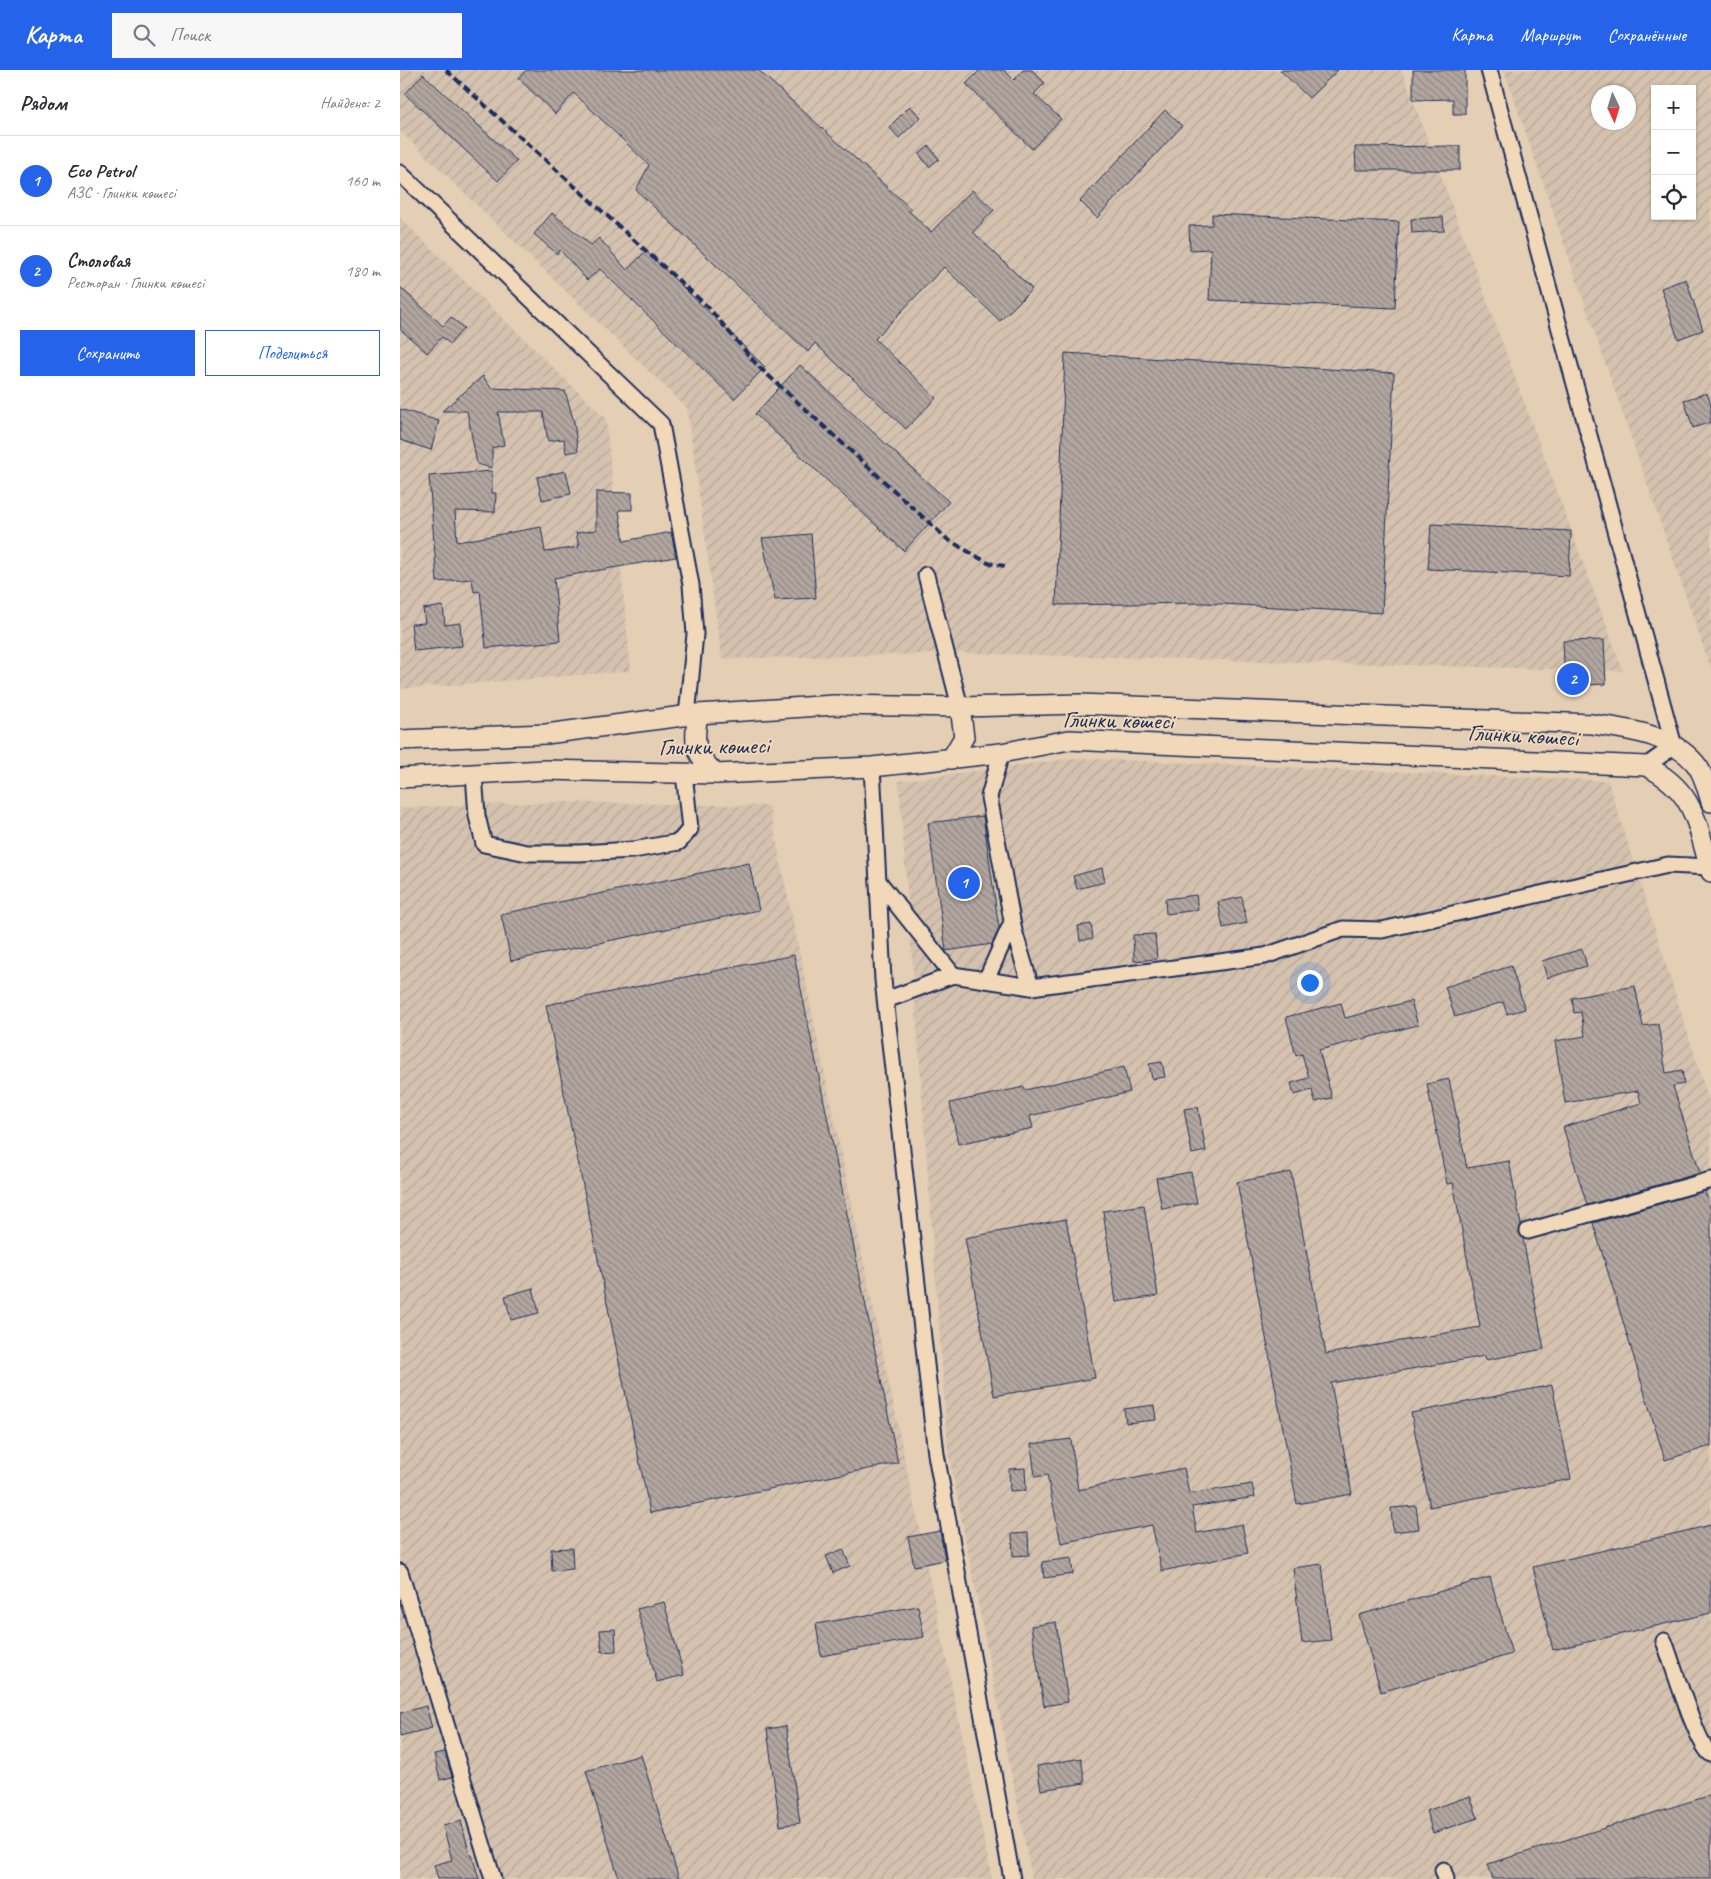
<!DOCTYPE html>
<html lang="ru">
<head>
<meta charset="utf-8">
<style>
	:root { --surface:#fff; --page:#f7f7f7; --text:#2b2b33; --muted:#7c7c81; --line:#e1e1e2; --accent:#2563eb }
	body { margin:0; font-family:Caveat,sans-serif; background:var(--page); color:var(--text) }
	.controls { position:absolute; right:15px; top:15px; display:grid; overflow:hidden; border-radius:0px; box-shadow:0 1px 4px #0004 }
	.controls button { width:45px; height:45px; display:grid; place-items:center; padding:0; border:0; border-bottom:1px solid var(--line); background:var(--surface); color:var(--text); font:25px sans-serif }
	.compass { position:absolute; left:1191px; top:15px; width:45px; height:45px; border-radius:50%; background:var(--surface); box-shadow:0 1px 4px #0004; rotate:176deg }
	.you { position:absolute; left:909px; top:912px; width:18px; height:18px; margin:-12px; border:4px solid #fff; border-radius:50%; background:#1a73e8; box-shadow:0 0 0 8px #1a73e833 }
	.badge { display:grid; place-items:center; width:32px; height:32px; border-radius:50%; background:var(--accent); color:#fff; font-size:16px; font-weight:700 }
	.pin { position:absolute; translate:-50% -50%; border:2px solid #fff; box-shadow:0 1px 5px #0006 }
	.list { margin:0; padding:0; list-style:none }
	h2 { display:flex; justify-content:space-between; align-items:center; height:65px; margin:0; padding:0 20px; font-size:21px }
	h2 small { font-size:16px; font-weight:400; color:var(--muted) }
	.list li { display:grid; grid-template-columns:32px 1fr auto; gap:15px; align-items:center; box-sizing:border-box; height:90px; padding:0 20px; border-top:1px solid var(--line) }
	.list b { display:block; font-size:19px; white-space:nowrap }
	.list p { margin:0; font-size:16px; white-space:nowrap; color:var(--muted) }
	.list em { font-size:16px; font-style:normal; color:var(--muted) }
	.actions { display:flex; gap:10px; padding:15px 20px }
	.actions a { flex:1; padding:11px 0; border:1px solid var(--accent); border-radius:0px; text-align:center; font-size:18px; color:var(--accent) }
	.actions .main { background:var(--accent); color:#fff }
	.icon { flex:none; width:28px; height:28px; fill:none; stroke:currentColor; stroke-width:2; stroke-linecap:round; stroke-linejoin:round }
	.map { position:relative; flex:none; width:1311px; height:1809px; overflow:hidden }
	header { display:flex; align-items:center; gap:30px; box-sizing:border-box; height:70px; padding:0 25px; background:var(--accent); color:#fff }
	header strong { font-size:24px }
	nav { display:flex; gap:28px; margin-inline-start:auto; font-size:18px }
	.search { width:350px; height:45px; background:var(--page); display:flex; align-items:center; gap:12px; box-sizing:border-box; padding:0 18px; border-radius:0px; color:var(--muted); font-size:19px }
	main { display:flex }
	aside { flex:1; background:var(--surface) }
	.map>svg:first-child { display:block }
	.industrial { fill:url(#industrial-furrows); fill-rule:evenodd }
	.building { fill:url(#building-back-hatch); stroke:#1b2f5e }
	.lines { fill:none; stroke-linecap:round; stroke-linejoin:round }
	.minor-casing { stroke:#1b2f5e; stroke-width:19 }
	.major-casing { stroke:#1b2f5e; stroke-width:22 }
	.minor { stroke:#f1d8b9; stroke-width:15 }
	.major { stroke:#f1d8b9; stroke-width:19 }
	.rail { stroke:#1b2f5e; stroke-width:4; stroke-dasharray:8 4; stroke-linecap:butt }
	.labels { text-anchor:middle; stroke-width:4; stroke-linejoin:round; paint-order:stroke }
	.street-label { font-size:24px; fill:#1b2f5e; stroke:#f1d8b9 }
</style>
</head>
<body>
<header>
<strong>Карта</strong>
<div class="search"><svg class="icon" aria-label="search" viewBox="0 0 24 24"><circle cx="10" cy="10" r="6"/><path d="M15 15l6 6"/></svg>Поиск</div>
<nav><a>Карта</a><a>Маршрут</a><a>Сохранённые</a></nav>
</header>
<main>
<aside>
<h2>Рядом<small>Найдено: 2</small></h2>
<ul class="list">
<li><span class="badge">1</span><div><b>Eco Petrol</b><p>АЗС · Глинки көшесі</p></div><em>160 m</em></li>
<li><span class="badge">2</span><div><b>Столовая</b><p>Ресторан · Глинки көшесі</p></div><em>180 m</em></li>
</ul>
<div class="actions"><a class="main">Сохранить</a><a>Поделиться</a></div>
</aside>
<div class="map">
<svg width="1311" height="1809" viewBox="0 0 1311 1809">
	<defs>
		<pattern id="industrial-furrows" width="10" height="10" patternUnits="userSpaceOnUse" patternTransform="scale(1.25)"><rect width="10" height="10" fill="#d5c2ae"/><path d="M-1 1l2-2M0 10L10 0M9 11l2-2" fill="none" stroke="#b6a798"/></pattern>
		<pattern id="building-back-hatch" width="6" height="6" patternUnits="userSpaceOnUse" patternTransform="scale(1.25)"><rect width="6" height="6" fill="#b2a69f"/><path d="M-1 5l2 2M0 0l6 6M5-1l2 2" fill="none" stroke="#908885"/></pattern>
	</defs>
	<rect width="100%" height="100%" fill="#e4ceb4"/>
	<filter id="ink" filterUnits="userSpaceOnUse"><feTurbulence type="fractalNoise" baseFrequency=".02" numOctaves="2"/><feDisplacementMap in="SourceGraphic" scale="10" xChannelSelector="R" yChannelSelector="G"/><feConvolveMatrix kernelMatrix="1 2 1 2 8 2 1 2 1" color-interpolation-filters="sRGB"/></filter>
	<g filter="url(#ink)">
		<g class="industrial">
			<polygon points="0,0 1002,0 1223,601 561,583 322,589 287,338 0,61"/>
			<path d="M 1104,0 L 1311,0 L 1311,599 ZM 1255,19 L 1292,19 L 1292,146 L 1255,146 ZM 1198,22 L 1228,22 L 1228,52 L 1198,52 Z"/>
			<polygon points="0,148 206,349 231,601 0,619"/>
			<polygon points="674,688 1208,711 1311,1037 1311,1809 632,1809 548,1380 499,711"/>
			<polygon points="156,732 369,736 592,1809 0,1809 0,738"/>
		</g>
		<g class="building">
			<polygon points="127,0 358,0 511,139 509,141 531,162 572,120 594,140 573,162 632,219 600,251 544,197 475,269 536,328 506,359 415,273 408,282 236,120 249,95 174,23 155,44 118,8"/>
			<polygon points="580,0 604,0 614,10 623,0 632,0 645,13 634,24 661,49 632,79 566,14"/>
			<polygon points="880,0 938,0 909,28"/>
			<polygon points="1013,0 1065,0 1065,44 1053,44 1053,29 1013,30"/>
			<polygon points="23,4 117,91 98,111 5,24"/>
			<polygon points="510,36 521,47 499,68 489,57"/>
			<polygon points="765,40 782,56 697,148 680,131"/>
			<polygon points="529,76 539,89 529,97 519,84"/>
			<polygon points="1060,76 1060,100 956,100 955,77"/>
			<polygon points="152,143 191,175 199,168 227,200 246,181 365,297 334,329 200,199 187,210 160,180 157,184 134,164"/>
			<polygon points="812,144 999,152 995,238 809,230 811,179 790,180 789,156 812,155"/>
			<polygon points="1043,147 1044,161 1012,163 1011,149"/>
			<polygon points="1286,209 1303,260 1278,269 1261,218"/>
			<polygon points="0,217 43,256 51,247 64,258 50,274 42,267 27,283 0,259"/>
			<polygon points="665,283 994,303 982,543 804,533 656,535"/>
			<polygon points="400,295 549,432 504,481 355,344"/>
			<polygon points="83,306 91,318 165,321 174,352 178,381 166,383 164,369 148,371 143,342 98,342 104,375 92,378 92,398 77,394 67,341 42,341"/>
			<polygon points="1307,323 1311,335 1311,352 1293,358 1284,330"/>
			<polygon points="0,339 39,351 31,380 0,370"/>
			<polygon points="92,401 92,423 96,423 95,442 55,441 57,472 141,457 145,482 179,477 176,463 196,460 196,422 232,423 232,440 219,440 224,471 271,462 276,487 154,508 160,571 86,578 80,521 74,522 72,509 37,512 29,406"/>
			<polygon points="166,401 171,424 142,430 137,407"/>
			<polygon points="1031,454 1171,461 1169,506 1028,499"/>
			<polygon points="411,464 416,528 375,530 362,468"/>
			<polygon points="43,536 45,555 60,553 62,576 14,581 11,554 25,553 23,539"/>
			<polygon points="1204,570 1206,614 1165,616 1163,571"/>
			<polygon points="583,746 599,859 592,874 546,881 528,753"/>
			<polygon points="349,793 359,840 111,891 101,844"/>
			<polygon points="702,798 705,812 677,819 673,806"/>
			<polygon points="796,825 798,840 766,844 765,829"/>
			<polygon points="842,827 847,853 823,858 818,832"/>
			<polygon points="691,854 693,868 680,871 678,856"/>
			<polygon points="755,864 757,889 734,891 733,865"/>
			<polygon points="1182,879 1187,896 1147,908 1142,891"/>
			<polygon points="394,885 498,1393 250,1443 146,935"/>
			<polygon points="1111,896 1125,939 1107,944 1103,932 1055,947 1045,917"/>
			<polygon points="1235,916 1243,956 1258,954 1266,1003 1282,1000 1284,1014 1273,1016 1300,1103 1187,1135 1163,1057 1241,1033 1238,1021 1165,1033 1155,971 1185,966 1181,942 1174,943 1172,928"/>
			<polygon points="1011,931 1018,955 919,980 932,1028 915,1032 912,1020 894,1025 891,1013 909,1008 902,984 896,986 886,947 941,933 945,948"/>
			<polygon points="762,992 765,1007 752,1009 749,994"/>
			<polygon points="724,997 730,1022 630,1046 633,1058 558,1074 550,1033 624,1017 625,1020"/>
			<polygon points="1049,1009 1067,1098 1109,1091 1121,1155 1119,1163 1123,1169 1144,1279 1086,1290 1085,1286 931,1313 952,1424 897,1434 837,1112 891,1102 926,1284 1080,1257 1053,1113 1047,1114 1027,1014"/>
			<polygon points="798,1037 806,1081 792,1084 784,1039"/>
			<polygon points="791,1102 797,1133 762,1139 756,1108"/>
			<polygon points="1305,1121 1311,1141 1311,1376 1265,1390 1193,1153"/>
			<polygon points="744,1135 758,1226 716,1232 703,1141"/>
			<polygon points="666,1149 695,1308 594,1326 565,1168"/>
			<polygon points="133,1218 139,1243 111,1250 105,1226"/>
			<polygon points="1152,1315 1171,1409 1030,1437 1011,1343"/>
			<polygon points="754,1335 756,1350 726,1353 724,1339"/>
			<polygon points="671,1369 678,1420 784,1398 789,1424 852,1414 855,1427 792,1437 797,1463 842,1454 848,1483 762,1501 752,1455 661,1473 647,1405 635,1407 631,1374"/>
			<polygon points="625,1398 626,1420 610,1421 609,1399"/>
			<polygon points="1016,1436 1019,1459 993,1462 991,1438"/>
			<polygon points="1311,1455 1311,1543 1153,1580 1133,1497"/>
			<polygon points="540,1461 545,1490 514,1496 508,1467"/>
			<polygon points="628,1463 629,1485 613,1486 612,1464"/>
			<polygon points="172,1478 173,1499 152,1501 151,1479"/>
			<polygon points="443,1479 450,1496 433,1503 426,1486"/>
			<polygon points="671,1488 673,1504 644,1508 642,1492"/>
			<polygon points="922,1494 931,1570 902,1573 893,1498"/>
			<polygon points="1090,1507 1112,1584 981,1622 959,1545"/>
			<polygon points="264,1532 284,1605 257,1612 237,1539"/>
			<polygon points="518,1536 524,1567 421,1586 416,1554"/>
			<polygon points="656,1552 668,1632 644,1636 631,1556"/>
			<polygon points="215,1559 216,1581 202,1582 200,1560"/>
			<polygon points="26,1636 32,1658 0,1666 0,1643"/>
			<polygon points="386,1656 400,1753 380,1756 367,1659"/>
			<polygon points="45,1682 52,1707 40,1710 34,1684"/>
			<polygon points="241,1685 279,1809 219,1809 186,1701"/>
			<polygon points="681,1688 685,1713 641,1720 637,1696"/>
			<polygon points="1311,1725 1311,1809 1093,1809 1088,1794"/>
			<polygon points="1070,1726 1078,1748 1033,1763 1026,1741"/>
			<polygon points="61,1751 70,1785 72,1785 79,1809 38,1809 34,1795 52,1790 43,1756"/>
		</g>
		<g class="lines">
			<defs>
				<g id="minor">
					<polyline points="1089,0 1274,676 1246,696"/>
					<polyline points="0,103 261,354 291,515 295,564 287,646"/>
					<polyline points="526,505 560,637"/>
					<polyline points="601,683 589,727 614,861 631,917"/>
					<polyline points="472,697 483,910 536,1384 612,1809"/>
					<polyline points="74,704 77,746 84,774 127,783 179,783 233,780 279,772 290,759 284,703"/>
					<polyline points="478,811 553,905"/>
					<polyline points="586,910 612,852"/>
					<polyline points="486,930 553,905 631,917 865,886 943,859 982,860 1268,795 1310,797"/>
					<polyline points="1128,1161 1311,1110"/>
					<polyline points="0,1502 93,1809"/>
					<path d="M 1264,1571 C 1272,1591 1297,1676 1311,1684"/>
					<polyline points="1043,1800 1046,1809"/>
				</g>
				<g id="major">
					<path d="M 298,644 C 293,673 294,684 316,704"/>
					<path d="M 0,670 L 146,664 L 298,644 L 434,635 L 560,637 L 680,634 L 1192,654 C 1228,660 1269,663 1295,693 C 1304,703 1307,719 1311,732"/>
					<polyline points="551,689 564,667 560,637"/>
					<path d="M 0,708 L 145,700 L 316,704 L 472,697 L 601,683 L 669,670 L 1246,696 C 1296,721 1296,753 1311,802"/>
				</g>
			</defs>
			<use href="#minor" class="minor-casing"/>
			<use href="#major" class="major-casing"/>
			<use href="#minor" class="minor"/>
			<use href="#major" class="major"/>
			<polyline class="rail" points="46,0 308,237 358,296 547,469 588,493 605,496"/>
		</g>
	</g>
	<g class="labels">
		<g class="street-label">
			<text transform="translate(718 650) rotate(1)" y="8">Глинки көшесі</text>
			<text transform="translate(1123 665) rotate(3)" y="8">Глинки көшесі</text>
			<text transform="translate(314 676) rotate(-1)" y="8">Глинки көшесі</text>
		</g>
	</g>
</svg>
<div class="controls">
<button>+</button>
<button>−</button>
<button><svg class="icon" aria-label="locate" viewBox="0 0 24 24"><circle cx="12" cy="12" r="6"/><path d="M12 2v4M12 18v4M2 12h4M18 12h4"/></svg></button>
</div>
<svg class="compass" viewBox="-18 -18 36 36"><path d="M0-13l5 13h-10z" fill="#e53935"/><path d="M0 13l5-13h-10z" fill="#7c7c81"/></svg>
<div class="you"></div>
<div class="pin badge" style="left:564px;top:813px">1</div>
<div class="pin badge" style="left:1173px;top:609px">2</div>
</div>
</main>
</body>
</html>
